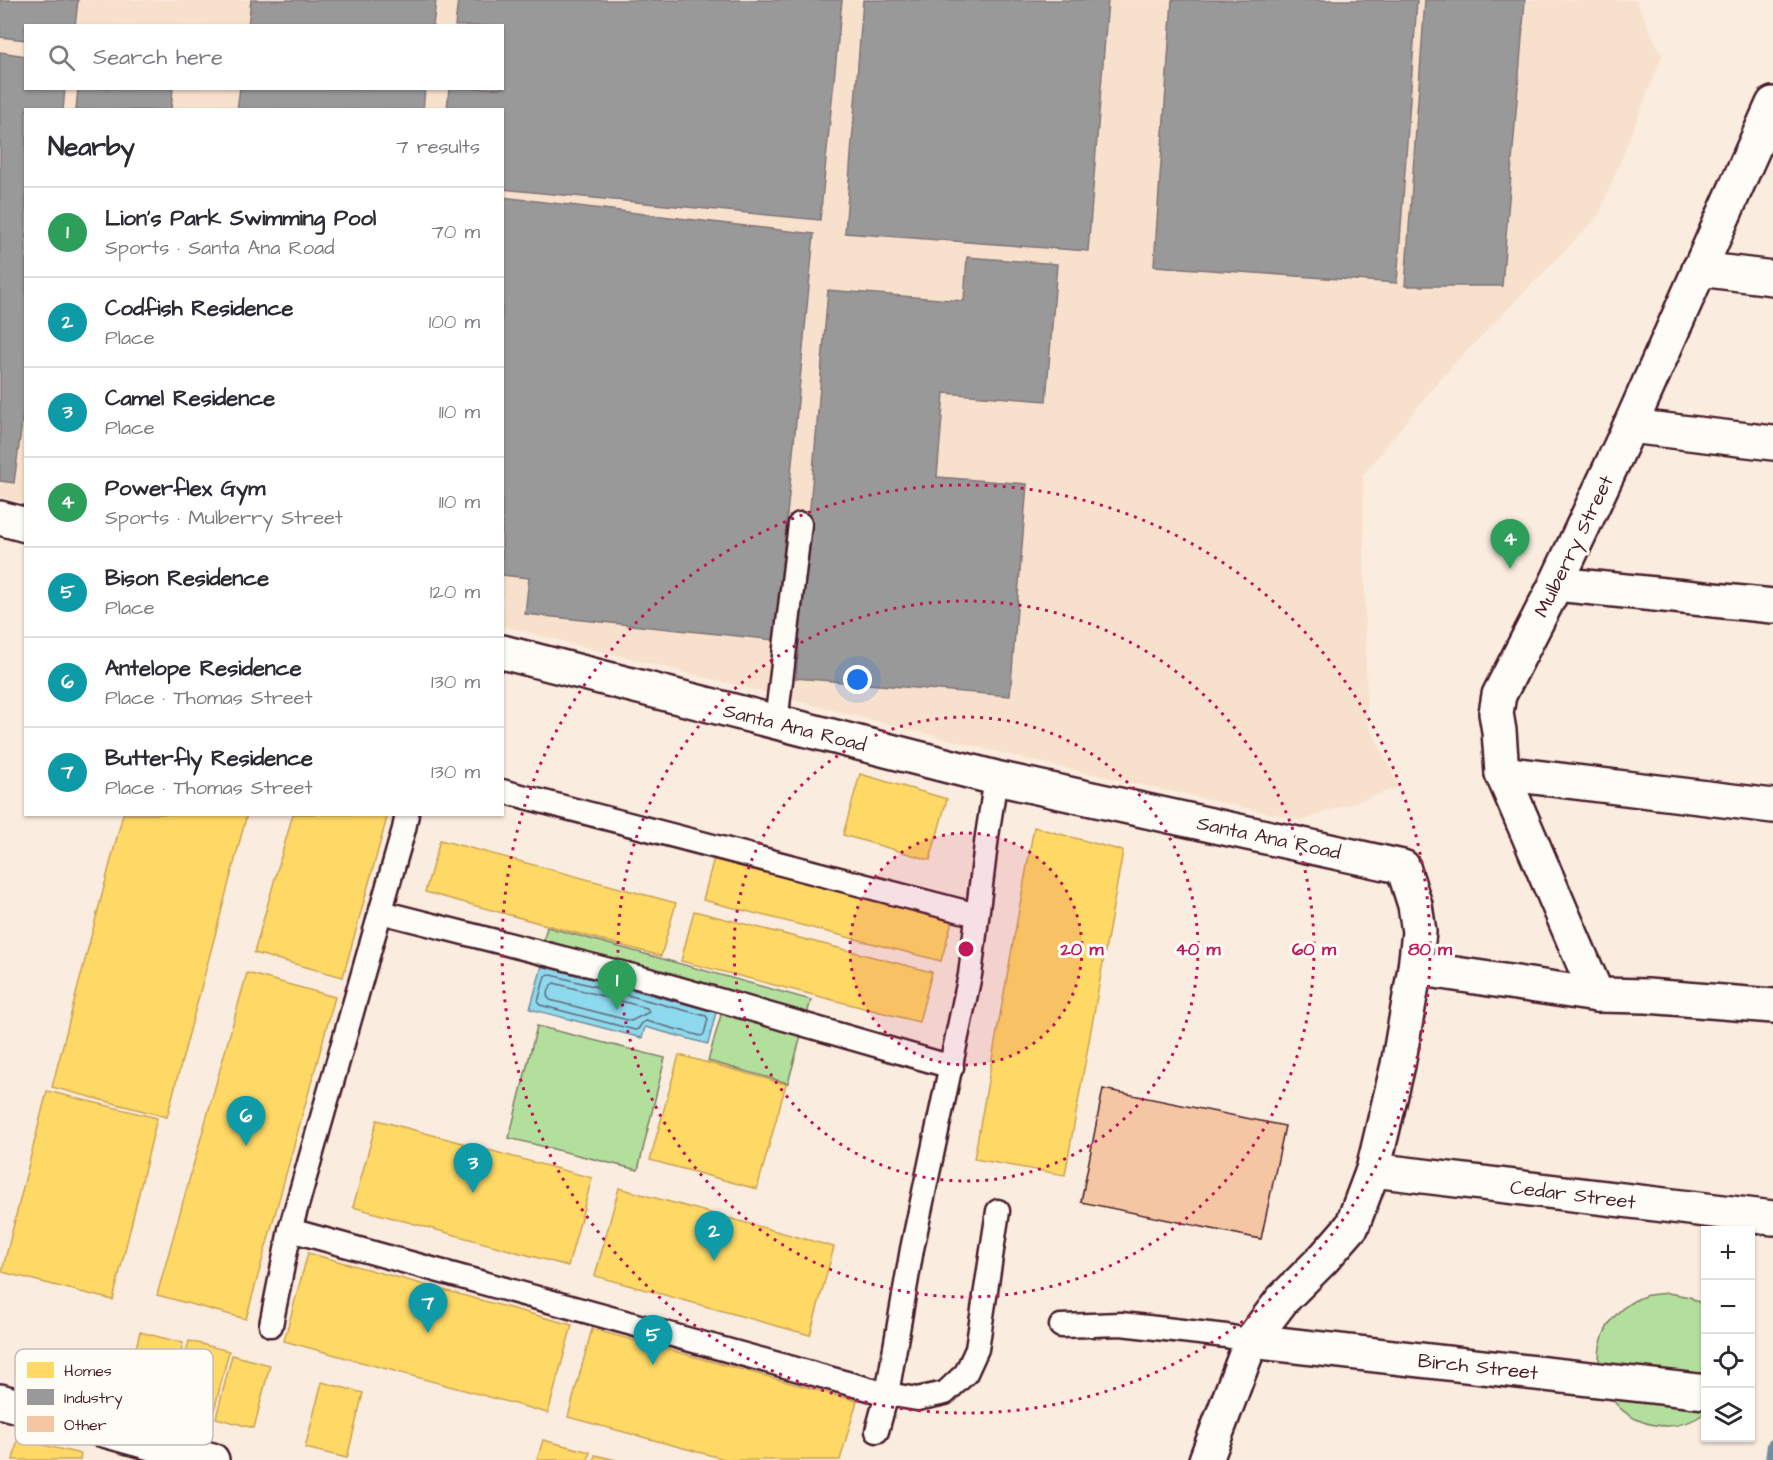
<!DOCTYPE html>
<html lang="en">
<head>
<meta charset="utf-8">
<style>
	:root { --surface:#fff; --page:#f2f2f3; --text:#2b2b33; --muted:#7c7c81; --line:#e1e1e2; --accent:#4a1f2b }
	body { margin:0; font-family:"Architects Daughter",sans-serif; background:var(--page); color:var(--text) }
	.controls { position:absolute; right:18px; bottom:18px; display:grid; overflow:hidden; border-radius:0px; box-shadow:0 2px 4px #0004 }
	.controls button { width:54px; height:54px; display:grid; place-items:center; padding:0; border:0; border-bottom:2px solid var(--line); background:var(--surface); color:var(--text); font:30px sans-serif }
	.you { position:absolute; left:858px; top:680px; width:21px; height:21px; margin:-15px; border:4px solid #fff; border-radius:50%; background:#1a73e8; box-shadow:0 0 0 9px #1a73e833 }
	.badge { display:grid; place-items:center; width:39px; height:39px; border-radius:50%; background:var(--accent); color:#fff; font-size:20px; font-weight:700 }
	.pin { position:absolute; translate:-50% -50px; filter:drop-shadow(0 2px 3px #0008) }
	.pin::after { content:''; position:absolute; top:32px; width:21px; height:18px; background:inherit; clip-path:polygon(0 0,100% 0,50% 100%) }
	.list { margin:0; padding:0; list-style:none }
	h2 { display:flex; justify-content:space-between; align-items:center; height:78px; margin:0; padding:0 24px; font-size:26px }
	h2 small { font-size:20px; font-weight:400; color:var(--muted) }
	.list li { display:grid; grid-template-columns:39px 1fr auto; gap:18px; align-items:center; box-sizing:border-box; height:90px; padding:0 24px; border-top:2px solid var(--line) }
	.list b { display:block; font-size:22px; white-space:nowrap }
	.list p { margin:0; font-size:20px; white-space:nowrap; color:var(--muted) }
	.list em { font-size:20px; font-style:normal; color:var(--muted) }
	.icon { flex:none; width:33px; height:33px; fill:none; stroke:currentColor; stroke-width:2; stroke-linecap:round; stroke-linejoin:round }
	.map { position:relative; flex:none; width:1773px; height:1460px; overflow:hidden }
	.search { position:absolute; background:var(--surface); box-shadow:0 2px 4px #0004; left:24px; top:24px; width:480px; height:66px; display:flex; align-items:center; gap:15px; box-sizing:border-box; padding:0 21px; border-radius:0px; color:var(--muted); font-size:22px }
	.panel { position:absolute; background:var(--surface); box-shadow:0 2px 4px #0004; left:24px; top:108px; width:480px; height:708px; border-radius:0px }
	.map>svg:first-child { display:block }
	.built { fill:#f8e1cc; fill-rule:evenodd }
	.green { fill:#b3df9d; stroke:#7e7f64; stroke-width:1.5 }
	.water { fill:#8dd9ed; stroke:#728f9f; stroke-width:1.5 }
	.homes { fill:#ffd966; stroke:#c9a154; stroke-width:1.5 }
	.industry { fill:#999; stroke:#817478; stroke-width:1.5 }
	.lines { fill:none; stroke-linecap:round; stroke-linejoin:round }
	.shore { stroke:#656979; stroke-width:1.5 }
	.stream { stroke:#728f9f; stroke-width:12 }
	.building { fill:#f4c6a3; stroke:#4a1f2b; stroke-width:1.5 }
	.lane-casing { stroke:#4a1f2b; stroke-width:27 }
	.street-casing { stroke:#4a1f2b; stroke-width:38 }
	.lane { stroke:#fdfcf7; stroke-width:22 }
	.street { stroke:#fdfcf7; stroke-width:33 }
	.ring { fill:none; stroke:#c2185b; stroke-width:3; stroke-dasharray:3 6 }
	.labels { text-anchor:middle; stroke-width:6; stroke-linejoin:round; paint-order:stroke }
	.street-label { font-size:20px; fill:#4a1f2b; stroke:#fdfcf7 }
	.key { fill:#fdfcf7; stroke:#c7baba; stroke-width:1.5 }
	.key-label { font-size:16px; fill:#4a1f2b }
	.centre { fill:#c2185b; stroke:#fdfcf7; stroke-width:3 }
	.ring-label { font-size:18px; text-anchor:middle; font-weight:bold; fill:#c2185b; stroke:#fdfcf7; stroke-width:6; stroke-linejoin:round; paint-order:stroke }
</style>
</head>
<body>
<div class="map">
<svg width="1773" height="1460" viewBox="0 0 1773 1460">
	<rect width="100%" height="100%" fill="#faecde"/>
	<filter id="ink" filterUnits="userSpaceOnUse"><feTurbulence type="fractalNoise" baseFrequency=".0167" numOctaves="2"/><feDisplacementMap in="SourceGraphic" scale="12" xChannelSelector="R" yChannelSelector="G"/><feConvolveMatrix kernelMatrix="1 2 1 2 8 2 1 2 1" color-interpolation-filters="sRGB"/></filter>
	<g filter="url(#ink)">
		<path class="built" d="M 0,0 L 1636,0 L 1662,56 L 1599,215 L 1440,379 L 1363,475 L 1367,721 L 1399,787 L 1302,820 L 1029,760 L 503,626 L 502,110 L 26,110 L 25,503 L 0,497 ZM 26,26 L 502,26 L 502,88 L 26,88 Z"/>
		<g class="green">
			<polygon points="547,927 811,1000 788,1083 708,1061 723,1008 539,957"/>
			<polygon points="537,1026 665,1058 638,1170 509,1138"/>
			<path d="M 1668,1293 L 1690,1297 L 1705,1306 L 1705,1413 C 1694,1421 1681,1426 1667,1426 C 1590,1425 1573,1322 1645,1296 C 1652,1294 1661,1294 1668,1293 Z"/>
		</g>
		<polygon class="water" points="542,966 716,1012 708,1044 645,1027 642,1038 530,1009"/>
		<g class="homes">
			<polygon points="860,774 947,799 930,860 843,835"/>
			<polygon points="123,814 247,814 167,1117 52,1087"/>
			<polygon points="293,814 388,814 343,977 254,953"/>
			<polygon points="1034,827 1123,851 1065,1175 974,1159"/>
			<polygon points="440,840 676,903 661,956 425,892"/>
			<polygon points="716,850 955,911 941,961 703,900"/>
			<polygon points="694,911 932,972 919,1022 681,961"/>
			<polygon points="247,973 335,997 246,1319 157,1295"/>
			<polygon points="679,1055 786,1084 757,1189 650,1160"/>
			<polygon points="47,1091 157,1118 113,1300 2,1272"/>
			<polygon points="377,1120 592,1178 568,1266 353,1207"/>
			<polygon points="619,1188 834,1247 810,1335 595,1276"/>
			<polygon points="308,1253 572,1325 548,1413 284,1341"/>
			<polygon points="592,1329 857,1401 840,1460 728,1460 568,1417"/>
			<polygon points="140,1332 183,1343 166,1409 123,1398"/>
			<polygon points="189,1341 229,1351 214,1411 174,1400"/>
			<polygon points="232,1355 270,1365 254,1428 216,1418"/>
			<polygon points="322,1382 363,1393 347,1458 305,1448"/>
			<polygon points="18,1439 81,1454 80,1460 13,1460"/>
			<polygon points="543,1440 590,1452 588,1460 537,1460"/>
			<polygon points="595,1455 616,1460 594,1460"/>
		</g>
		<g class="industry">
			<polygon points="0,0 78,0 75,26 26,26 26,40 0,37"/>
			<polygon points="251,0 436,0 433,26 248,26"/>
			<polygon points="458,0 842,0 820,220 502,189 502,110 447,110 449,88 502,88 502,26 455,26"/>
			<polygon points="863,0 1108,0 1088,251 845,233"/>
			<polygon points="1172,0 1417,0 1397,283 1154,266"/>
			<polygon points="1425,0 1525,0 1502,286 1405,286"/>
			<polygon points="0,52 26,56 26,88 65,88 63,110 26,110 26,392 14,483 0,481"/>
			<polygon points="78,88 173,88 171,110 76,110"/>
			<polygon points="240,88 425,88 423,110 237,110"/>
			<polygon points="502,197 814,234 775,640 525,614 529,578 502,575"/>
			<polygon points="967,257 1057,264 1046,401 944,393 937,477 1027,484 1010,696 796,678 828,290 964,301"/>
		</g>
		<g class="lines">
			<g class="shore">
				<polygon points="548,974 706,1016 708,1019 704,1034 701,1036 646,1021 642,1023 638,1029 635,1030 540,1005 538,1002 545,976"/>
				<polygon points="554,983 647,1008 649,1012 631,1021 550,1000 547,996 551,985"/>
			</g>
			<polyline class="stream" points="1771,1460 1773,1445"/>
		</g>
		<polygon class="building" points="1103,1089 1285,1126 1261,1239 1081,1202"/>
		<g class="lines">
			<defs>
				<g id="lane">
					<polyline points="776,722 800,524"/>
					<polyline points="502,791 977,915"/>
					<polyline points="381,912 649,980 952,1067"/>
					<polyline points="290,1230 887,1394 917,1399 945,1393 966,1373 977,1349 998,1211"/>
					<polyline points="271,1325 290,1230 404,829 407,814"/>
					<polyline points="1061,1326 1121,1324 1226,1336 1251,1341"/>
					<polyline points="877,1431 887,1394 912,1249 970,975 987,836 996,778"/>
				</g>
				<g id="street">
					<polyline points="1699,269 1773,278"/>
					<polyline points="1630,426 1773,443"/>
					<polyline points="0,518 26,525"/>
					<polyline points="1556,584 1773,606"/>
					<polyline points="502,652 996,778 1403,867 1415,905 1419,932 1415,968 1398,1065 1373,1170 1352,1226 1324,1258 1282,1300 1251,1341 1206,1460"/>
					<polyline points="1502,773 1773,806"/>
					<polyline points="1415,968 1597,995 1647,996 1773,1006"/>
					<polyline points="1597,995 1502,773 1499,731 1496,713 1499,695 1556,584 1630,426 1773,104"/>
					<polyline points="1373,1170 1773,1218"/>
					<polyline points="1251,1341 1706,1392"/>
					<polyline points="0,1401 212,1460"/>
				</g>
			</defs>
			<use href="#lane" class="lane-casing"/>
			<use href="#street" class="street-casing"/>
			<use href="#lane" class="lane"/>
			<use href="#street" class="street"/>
		</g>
	</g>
	<circle cx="966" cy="949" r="116" fill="#c2185b" fill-opacity=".12"/>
	<g class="ring">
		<circle cx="966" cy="949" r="116"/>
		<circle cx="966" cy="949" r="232"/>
		<circle cx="966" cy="949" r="348"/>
		<circle cx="966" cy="949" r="464"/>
	</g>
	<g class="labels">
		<g class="street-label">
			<text transform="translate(1573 546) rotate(-64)" y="7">Mulberry Street</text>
			<text transform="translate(795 727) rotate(14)" y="7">Santa Ana Road</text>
			<text transform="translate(1269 837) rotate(12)" y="7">Santa Ana Road</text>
			<text transform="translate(1573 1194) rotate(7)" y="7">Cedar Street</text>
			<text transform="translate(1478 1366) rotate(6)" y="7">Birch Street</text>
		</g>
	</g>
	<rect x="15" y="1349" width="198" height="96" rx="9" class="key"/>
	<rect x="27" y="1362" width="27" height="16" fill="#ffd966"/>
	<rect x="27" y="1389" width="27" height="16" fill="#999"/>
	<rect x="27" y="1416" width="27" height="16" fill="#f4c6a3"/>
	<g class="key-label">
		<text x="64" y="1376">Homes</text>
		<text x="64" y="1403">Industry</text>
		<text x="64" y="1430">Other</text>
	</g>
	<circle cx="966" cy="949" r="9" class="centre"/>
	<g class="ring-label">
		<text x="1082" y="955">20 m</text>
		<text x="1198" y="955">40 m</text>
		<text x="1314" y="955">60 m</text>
		<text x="1430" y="955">80 m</text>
	</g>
</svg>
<div class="controls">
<button>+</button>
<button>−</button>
<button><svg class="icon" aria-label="locate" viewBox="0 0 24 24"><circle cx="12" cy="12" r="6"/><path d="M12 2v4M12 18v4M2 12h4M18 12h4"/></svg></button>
<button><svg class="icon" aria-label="layers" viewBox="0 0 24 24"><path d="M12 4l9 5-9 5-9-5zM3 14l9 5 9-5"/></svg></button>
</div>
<div class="you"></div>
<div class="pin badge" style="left:617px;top:1010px;background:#2e9e5b">1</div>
<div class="pin badge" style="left:714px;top:1261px;background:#0f9aa8">2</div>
<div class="pin badge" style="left:473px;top:1193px;background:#0f9aa8">3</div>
<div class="pin badge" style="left:1510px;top:569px;background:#2e9e5b">4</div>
<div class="pin badge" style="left:653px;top:1365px;background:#0f9aa8">5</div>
<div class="pin badge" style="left:246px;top:1146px;background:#0f9aa8">6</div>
<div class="pin badge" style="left:428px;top:1333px;background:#0f9aa8">7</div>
<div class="search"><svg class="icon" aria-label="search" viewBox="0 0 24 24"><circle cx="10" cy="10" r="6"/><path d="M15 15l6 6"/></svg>Search here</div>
<section class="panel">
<h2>Nearby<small>7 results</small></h2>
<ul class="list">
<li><span class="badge" style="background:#2e9e5b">1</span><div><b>Lion's Park Swimming Pool</b><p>Sports · Santa Ana Road</p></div><em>70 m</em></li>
<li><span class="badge" style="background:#0f9aa8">2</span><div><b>Codfish Residence</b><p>Place</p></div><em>100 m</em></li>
<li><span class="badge" style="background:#0f9aa8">3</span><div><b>Camel Residence</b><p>Place</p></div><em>110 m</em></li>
<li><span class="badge" style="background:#2e9e5b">4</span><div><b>Powerflex Gym</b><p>Sports · Mulberry Street</p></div><em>110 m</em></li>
<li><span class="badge" style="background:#0f9aa8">5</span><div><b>Bison Residence</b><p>Place</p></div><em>120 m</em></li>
<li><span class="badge" style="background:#0f9aa8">6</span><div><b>Antelope Residence</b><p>Place · Thomas Street</p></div><em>130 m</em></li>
<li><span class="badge" style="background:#0f9aa8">7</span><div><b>Butterfly Residence</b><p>Place · Thomas Street</p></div><em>130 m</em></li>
</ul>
</section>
</div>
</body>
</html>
